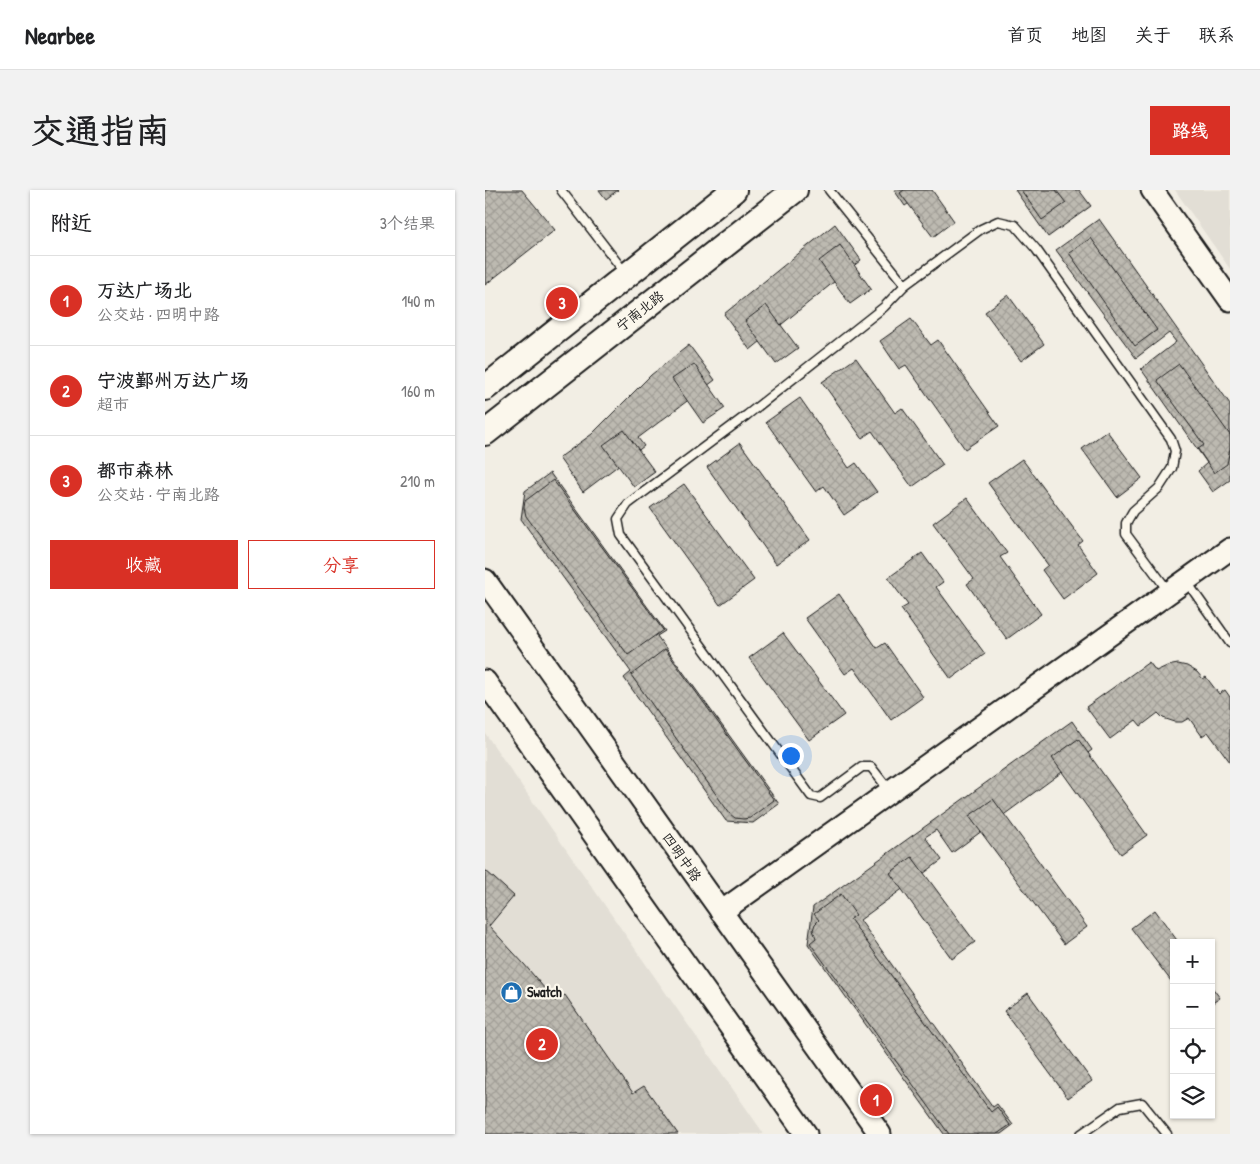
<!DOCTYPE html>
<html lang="zh">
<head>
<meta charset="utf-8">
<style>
	:root { --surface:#fff; --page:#f2f2f2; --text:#202124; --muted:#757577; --line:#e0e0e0; --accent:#d93025 }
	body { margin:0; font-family:"Patrick Hand","LXGW WenKai TC",sans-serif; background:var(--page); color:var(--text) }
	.controls { position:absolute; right:15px; bottom:15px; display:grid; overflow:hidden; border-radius:0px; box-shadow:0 1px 4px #0004 }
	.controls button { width:45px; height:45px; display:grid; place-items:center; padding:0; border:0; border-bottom:1px solid var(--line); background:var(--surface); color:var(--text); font:25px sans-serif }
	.you { position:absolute; left:305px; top:565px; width:18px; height:18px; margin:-12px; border:4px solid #fff; border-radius:50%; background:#1a73e8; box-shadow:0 0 0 8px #1a73e833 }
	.badge { display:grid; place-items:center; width:32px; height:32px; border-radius:50%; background:var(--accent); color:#fff; font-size:16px; font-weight:700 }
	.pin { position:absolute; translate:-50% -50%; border:2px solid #fff; box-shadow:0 1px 5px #0006 }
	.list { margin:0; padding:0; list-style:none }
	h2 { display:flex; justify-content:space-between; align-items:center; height:65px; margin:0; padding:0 20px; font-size:21px }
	h2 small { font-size:16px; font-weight:400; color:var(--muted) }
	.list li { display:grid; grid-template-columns:32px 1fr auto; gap:15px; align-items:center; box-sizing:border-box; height:90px; padding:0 20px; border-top:1px solid var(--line) }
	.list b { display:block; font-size:19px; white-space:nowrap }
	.list p { margin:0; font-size:16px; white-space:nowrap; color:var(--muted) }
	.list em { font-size:16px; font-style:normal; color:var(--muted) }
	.actions { display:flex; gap:10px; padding:15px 20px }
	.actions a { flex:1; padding:11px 0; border:1px solid var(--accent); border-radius:0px; text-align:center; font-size:18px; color:var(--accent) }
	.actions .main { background:var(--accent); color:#fff }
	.icon { flex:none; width:28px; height:28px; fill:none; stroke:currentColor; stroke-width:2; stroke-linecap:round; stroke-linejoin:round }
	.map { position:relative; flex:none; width:745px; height:944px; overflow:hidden; border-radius:0px }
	header { display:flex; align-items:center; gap:30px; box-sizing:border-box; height:70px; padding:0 25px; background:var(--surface); border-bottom:1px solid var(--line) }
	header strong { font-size:24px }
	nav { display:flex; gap:28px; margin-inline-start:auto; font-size:18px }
	.intro { display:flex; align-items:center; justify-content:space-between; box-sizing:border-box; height:120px; padding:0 30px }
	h1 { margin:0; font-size:35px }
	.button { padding:12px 22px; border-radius:0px; background:var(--accent); color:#fff; font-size:18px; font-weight:700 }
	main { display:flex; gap:30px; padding:0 30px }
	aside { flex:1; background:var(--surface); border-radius:0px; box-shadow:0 1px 4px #0004 }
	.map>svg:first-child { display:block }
	.built { fill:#e2ded5 }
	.building { fill:url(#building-cross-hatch); stroke:#1c1c1c }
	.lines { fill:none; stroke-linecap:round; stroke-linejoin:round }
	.lane-casing { stroke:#1c1c1c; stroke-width:11 }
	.secondary-casing { stroke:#1c1c1c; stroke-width:25 }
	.primary-casing { stroke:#1c1c1c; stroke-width:28 }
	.lane { stroke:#fbf7ec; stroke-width:8 }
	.secondary { stroke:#fbf7ec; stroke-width:21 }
	.primary { stroke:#fbf7ec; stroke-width:24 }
	.labels { text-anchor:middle; stroke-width:4.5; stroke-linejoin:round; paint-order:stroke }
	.street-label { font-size:14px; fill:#1c1c1c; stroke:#fbf7ec }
	.poi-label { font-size:14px; font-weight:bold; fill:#1c1c1c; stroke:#fbf7ec; text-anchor:start }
</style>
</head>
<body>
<header>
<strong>Nearbee</strong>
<nav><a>首页</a><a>地图</a><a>关于</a><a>联系</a></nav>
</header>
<div class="intro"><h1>交通指南</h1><a class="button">路线</a></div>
<main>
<aside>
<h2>附近<small>3个结果</small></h2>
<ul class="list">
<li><span class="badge">1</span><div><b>万达广场北</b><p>公交站 · 四明中路</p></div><em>140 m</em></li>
<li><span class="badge">2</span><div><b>宁波鄞州万达广场</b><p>超市</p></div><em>160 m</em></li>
<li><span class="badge">3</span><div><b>都市森林</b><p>公交站 · 宁南北路</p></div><em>210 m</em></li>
</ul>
<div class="actions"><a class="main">收藏</a><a>分享</a></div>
</aside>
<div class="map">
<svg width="745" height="944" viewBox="0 0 745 944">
	<defs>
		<pattern id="building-cross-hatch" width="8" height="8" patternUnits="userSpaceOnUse" patternTransform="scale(1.25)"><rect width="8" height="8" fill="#bdbab1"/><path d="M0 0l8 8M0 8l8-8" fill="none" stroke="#a29f98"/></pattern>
	</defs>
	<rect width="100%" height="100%" fill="#f2eee4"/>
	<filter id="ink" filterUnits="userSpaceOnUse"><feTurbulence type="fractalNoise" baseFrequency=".02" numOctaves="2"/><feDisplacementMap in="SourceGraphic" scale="10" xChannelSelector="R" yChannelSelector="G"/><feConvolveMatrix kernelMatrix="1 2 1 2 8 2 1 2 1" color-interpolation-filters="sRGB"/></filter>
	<g filter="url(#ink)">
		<g class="built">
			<polygon points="690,0 745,0 745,79"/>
			<polygon points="0,543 279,944 0,944"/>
		</g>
		<g class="building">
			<polygon points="0,0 37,0 70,40 0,95"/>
			<polygon points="114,0 133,0 121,9"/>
			<polygon points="409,0 443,0 420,16"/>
			<polygon points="419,0 447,0 469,31 448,47 415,3"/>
			<polygon points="530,0 594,0 606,16 563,47"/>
			<polygon points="536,0 571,0 581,13 557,30"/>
			<polygon points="614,29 745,214 745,290 728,302 713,281 722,273 656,179 691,152 684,143 651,168 571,60"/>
			<polygon points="350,34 376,70 265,160 239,124"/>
			<polygon points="606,48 672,140 650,156 584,63"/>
			<polygon points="355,55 386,99 365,114 334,71"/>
			<polygon points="523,105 559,154 536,171 500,122"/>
			<polygon points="281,115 313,158 291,174 260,131"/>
			<polygon points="426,129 446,155 453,150 514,236 480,259 421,175 414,179 395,151"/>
			<polygon points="204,155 230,190 153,248 159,256 98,302 74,268 107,244 166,185"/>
			<polygon points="371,168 410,223 417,218 458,275 427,297 387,241 377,248 337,192"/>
			<polygon points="209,174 240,218 218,233 187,189"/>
			<polygon points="694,174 745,245 745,258 742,274 729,283 713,259 719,255 672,190"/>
			<polygon points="315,208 364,278 371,273 392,302 359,325 339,296 331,302 281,232"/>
			<polygon points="139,240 170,282 149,297 118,255"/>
			<polygon points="622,241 657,288 632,307 597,259"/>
			<polygon points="255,253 325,350 291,374 222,277"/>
			<polygon points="537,269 598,351 593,355 613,383 578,409 557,380 563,375 503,293"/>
			<polygon points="65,283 180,441 172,446 294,614 268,633 241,631 139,488 146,482 36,329 40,301"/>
			<polygon points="68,290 178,440 143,465 41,326 39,317 40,311"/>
			<polygon points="199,294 269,390 235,415 165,318"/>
			<polygon points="482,308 522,363 515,367 556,424 522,449 482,394 489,389 448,333"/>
			<polygon points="437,363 458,392 451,397 500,464 466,489 416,419 423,415 403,388"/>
			<polygon points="354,404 392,458 400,453 438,507 406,530 369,478 360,484 320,428"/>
			<polygon points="298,443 359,525 324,550 264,468"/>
			<polygon points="180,459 289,610 265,628 258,629 250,628 245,624 146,485"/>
			<polygon points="664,472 671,481 682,476 693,474 702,476 712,482 718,489 721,487 734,504 740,500 745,507 745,572 723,542 717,546 704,528 697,532 690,532 678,528 673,523 656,536 651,530 625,549 601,517"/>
			<polygon points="587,531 607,560 467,663 451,640 440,647 457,670 375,730 508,917 512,914 528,935 516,944 459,944 323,754 328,717"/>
			<polygon points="593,549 662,645 636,664 567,568"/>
			<polygon points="508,609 602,737 579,754 484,626"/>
			<polygon points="427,667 490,752 467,769 405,683"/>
			<polygon points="0,680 29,706 4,736 39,774 70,811 80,805 148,903 159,896 193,944 0,944"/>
			<polygon points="356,704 371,725 365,729 506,922 512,917 525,935 512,944 464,944 325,753 331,748 328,740 330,734 334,730 329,724"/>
			<polygon points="670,720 694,753 689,753 689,795 646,738"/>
			<polygon points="726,796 735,808 726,814"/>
			<polygon points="543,803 607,891 583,908 519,821"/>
		</g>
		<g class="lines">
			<defs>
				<g id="lane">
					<polyline points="76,0 141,84"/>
					<polyline points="344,0 420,95"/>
					<polyline points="702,392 745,453"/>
					<polyline points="404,600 386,577 377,577 335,608 326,606 136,345 133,329 143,314 262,225 399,117 420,95 496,39 513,31 530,35 551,59 686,249 690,261 687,278 674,298 648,321 641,333 641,344 684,402"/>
					<polyline points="596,944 635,917 657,913 682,944"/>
				</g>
				<g id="secondary">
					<polyline points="667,0 745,110"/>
					<polyline points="0,390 395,944"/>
					<polyline points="0,491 321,944"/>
					<polyline points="236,722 745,359"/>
				</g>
				<g id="primary">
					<polyline points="0,198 249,0"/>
					<polyline points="0,243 310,0"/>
				</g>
			</defs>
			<use href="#lane" class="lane-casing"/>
			<use href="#secondary" class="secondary-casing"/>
			<use href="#primary" class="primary-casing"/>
			<use href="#lane" class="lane"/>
			<use href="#secondary" class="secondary"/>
			<use href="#primary" class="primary"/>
		</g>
	</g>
	<defs>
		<symbol id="shop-disc" viewBox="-11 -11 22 22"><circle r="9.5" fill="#1f6fb2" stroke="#fbf7ec"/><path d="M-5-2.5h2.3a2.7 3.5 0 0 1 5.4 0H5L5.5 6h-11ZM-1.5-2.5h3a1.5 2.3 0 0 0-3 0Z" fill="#fff"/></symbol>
	</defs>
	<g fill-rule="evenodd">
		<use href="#shop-disc" x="14" y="790" width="25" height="25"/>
	</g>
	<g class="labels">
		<g class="street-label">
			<text transform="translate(155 121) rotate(-38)" y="5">宁南北路</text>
			<text transform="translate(197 667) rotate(55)" y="5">四明中路</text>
		</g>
		<g class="poi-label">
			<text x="42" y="807">Swatch</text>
		</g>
	</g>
</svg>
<div class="controls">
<button>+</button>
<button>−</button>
<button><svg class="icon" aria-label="locate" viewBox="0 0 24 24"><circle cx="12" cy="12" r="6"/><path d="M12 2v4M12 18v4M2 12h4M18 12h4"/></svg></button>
<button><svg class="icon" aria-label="layers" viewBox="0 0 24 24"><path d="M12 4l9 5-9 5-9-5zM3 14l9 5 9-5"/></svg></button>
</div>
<div class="you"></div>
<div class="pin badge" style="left:391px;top:910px">1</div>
<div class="pin badge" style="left:57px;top:854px">2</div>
<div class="pin badge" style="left:77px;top:113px">3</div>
</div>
</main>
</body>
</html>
